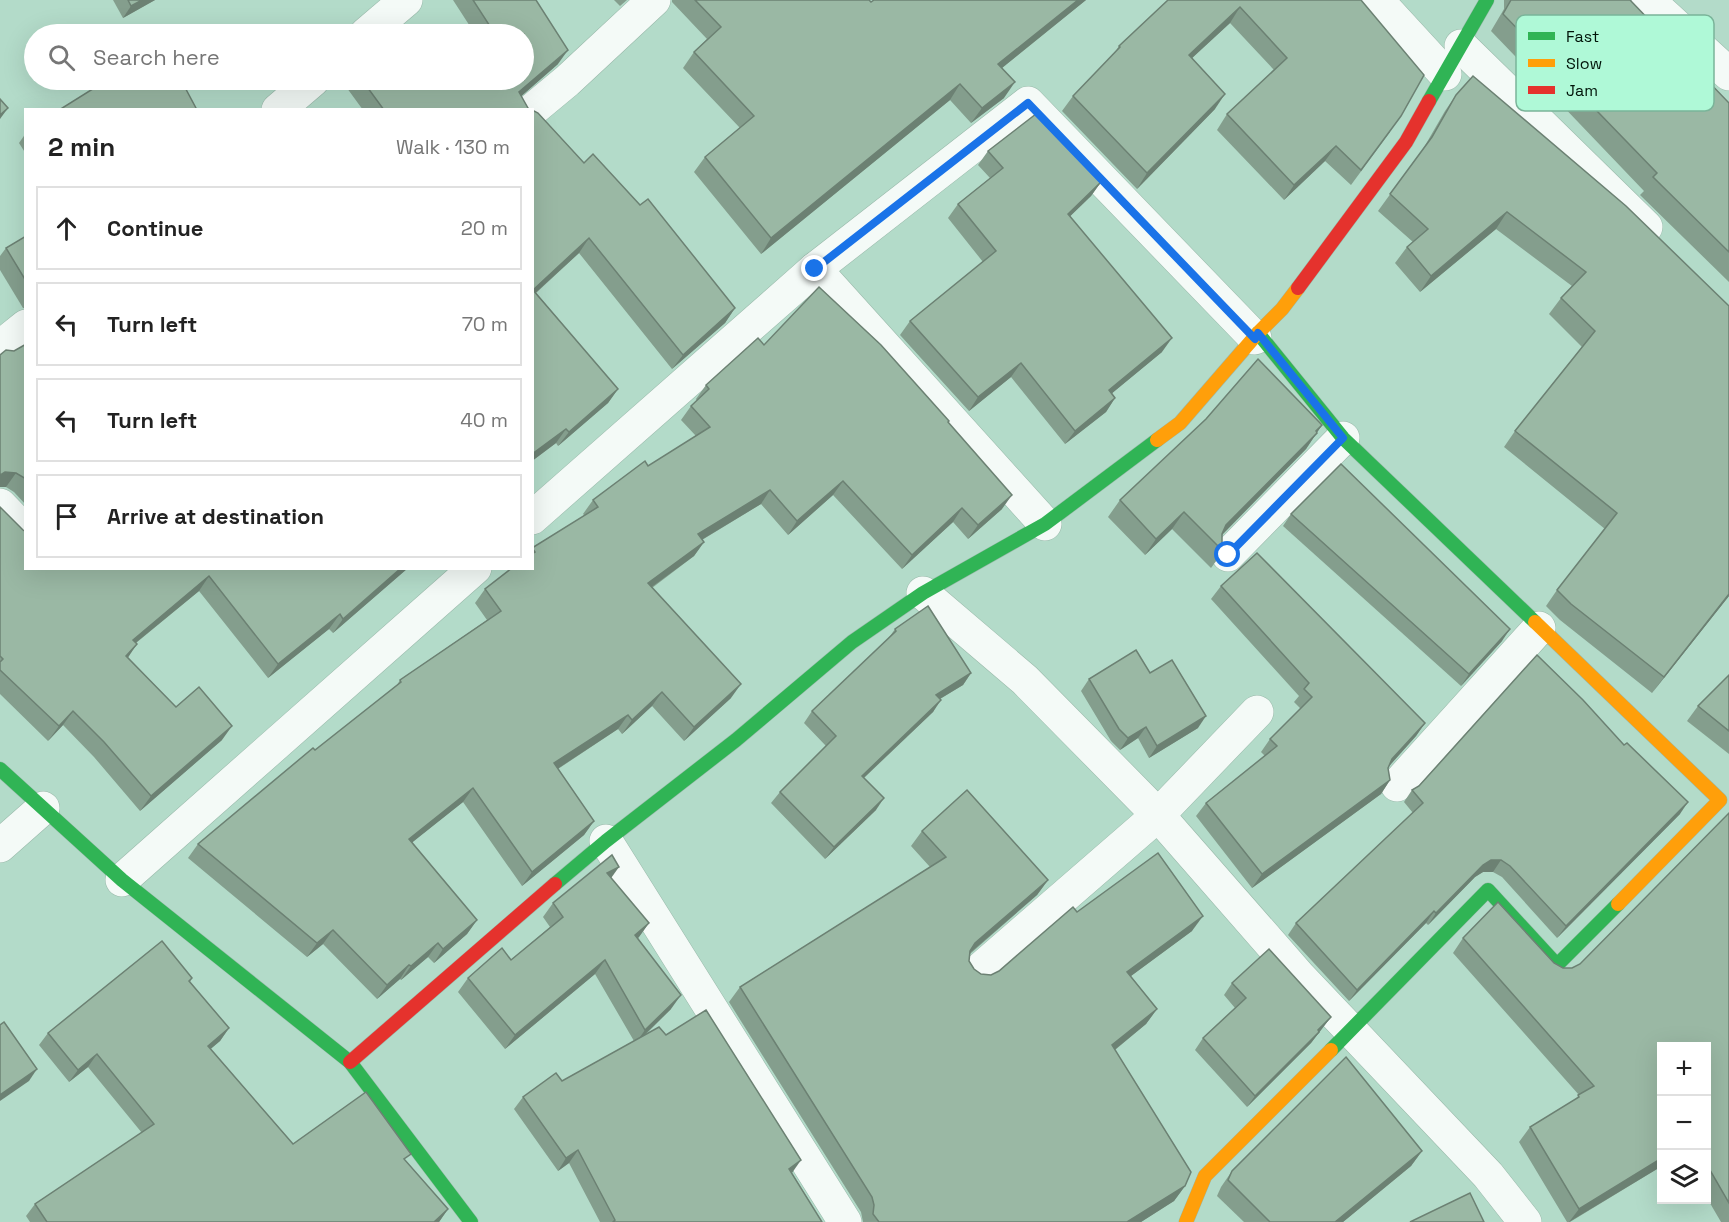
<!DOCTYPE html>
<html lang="en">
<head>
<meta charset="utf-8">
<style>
	:root { --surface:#fff; --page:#f2f2f2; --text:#222; --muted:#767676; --line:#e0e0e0 }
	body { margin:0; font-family:"Space Grotesk",sans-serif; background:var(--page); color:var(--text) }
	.controls { position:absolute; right:18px; bottom:18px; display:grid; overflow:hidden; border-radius:0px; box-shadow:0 6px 24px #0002 }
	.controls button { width:54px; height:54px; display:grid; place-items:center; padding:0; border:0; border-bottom:2px solid var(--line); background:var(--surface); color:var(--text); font:30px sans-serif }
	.stop { position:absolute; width:18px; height:18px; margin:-14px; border:4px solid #1a73e8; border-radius:50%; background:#fff }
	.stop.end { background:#1a73e8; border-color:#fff; box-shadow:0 2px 6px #0008 }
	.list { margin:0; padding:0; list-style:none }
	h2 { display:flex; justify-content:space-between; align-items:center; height:78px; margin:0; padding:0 24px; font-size:26px }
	h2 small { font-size:20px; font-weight:400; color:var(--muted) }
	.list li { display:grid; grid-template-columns:39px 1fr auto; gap:18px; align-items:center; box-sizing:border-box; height:84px; margin:0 12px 12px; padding:0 12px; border:2px solid var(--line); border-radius:0px }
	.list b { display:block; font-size:22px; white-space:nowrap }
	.list em { font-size:20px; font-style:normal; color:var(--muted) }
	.icon { flex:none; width:33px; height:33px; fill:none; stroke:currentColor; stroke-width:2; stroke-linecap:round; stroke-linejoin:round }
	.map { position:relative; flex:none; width:1729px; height:1222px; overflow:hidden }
	.search { position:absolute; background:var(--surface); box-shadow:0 6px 24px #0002; left:24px; top:24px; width:510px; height:66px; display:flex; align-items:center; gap:15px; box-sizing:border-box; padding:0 21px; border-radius:33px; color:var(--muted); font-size:22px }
	.panel { position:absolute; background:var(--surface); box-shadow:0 6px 24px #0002; left:24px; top:108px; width:510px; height:462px; border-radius:0px }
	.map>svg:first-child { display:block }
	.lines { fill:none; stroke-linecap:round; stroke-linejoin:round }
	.street-casing { stroke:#99b9aa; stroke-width:34 }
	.fast-casing { stroke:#99b9aa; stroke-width:15 }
	.slow-casing { stroke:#99b9aa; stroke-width:15 }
	.jam-casing { stroke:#99b9aa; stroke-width:15 }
	.street { stroke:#f4faf7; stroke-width:33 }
	.fast { stroke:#30b455; stroke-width:14 }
	.slow { stroke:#ff9f0a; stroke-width:14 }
	.jam { stroke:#e5322d; stroke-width:14 }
	.wall { fill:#849e8d }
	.shaded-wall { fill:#6c8173 }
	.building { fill:#9ab8a4; stroke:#6c8173; stroke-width:1.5 }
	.route { stroke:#1a73e8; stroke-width:8 }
	.key { fill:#aff9d7; stroke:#7ab499; stroke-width:1.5 }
	.key-label { font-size:16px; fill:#001409 }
</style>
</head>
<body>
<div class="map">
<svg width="1729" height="1222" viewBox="0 0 1729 1222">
	<rect width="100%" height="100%" fill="#b3dbc9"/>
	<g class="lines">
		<defs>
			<g id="street">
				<polyline points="1377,0 1445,74"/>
				<polyline points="1648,0 1729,74"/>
				<polyline points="366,34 406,0"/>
				<polyline points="1461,46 1646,227"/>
				<polyline points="278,110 313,80"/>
				<polyline points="532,110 567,81 654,0"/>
				<polyline points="815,269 1045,524"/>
				<polyline points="0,347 26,326"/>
				<polyline points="0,505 26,532"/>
				<polyline points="532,518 815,269 1028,103 1255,338"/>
				<polyline points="1228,555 1343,438"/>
				<polyline points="923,593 1025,680 1158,815 1299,976 1488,1175 1525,1222"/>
				<polyline points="1397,785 1539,628"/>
				<polyline points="606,841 845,1222"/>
				<polyline points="0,846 43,808"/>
				<polyline points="122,880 475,568"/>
				<polyline points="977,972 1158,815 1257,712"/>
			</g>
			<g id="fast">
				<polyline points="1429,101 1487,0"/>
				<polyline points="1258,333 1343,438 1535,622"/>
				<polyline points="0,769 122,880 350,1062 471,1222"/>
				<polyline points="555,884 606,841 736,740 852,642 923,593 1045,524 1157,440"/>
				<polyline points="1331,1050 1488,890 1557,965 1618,904"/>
			</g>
			<g id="slow">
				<polyline points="1157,440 1180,423 1258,333 1282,309 1298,288"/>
				<polyline points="1535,622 1720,800 1618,904"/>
				<polyline points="1186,1222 1205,1176 1331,1050"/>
			</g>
			<g id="jam">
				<polyline points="1298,288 1406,142 1429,101"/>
				<polyline points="350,1062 555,884"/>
			</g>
		</defs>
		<use href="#street" class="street-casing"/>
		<use href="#fast" class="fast-casing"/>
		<use href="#slow" class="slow-casing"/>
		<use href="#jam" class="jam-casing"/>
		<use href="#street" class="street"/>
		<use href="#fast" class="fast"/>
		<use href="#slow" class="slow"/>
		<use href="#jam" class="jam"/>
	</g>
	<g class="wall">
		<polygon points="113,0 155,0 123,18"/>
		<polygon points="453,0 536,0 558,64 521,96 528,108 531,110 363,110 344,84 347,80 441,80 442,81 524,34 475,34"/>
		<polygon points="614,0 627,0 620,6"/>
		<polygon points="672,0 869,0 871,2 874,0 1086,0 1002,68 1004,98 971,123 950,100 761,254 694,172 705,157 740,128 683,68 694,52 707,39 672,2"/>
		<polygon points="1168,0 1361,0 1390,132 1351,185 1325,161 1284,200 1217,130 1227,114 1274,70 1230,23 1192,58 1215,109 1137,189 1062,111 1073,96 1113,55 1119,46"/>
		<polygon points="1504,0 1630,0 1729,103 1729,282 1640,195 1644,191 1491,31 1504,9"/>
		<polygon points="1456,95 1729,306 1729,596 1652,693 1560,620 1546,606 1557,590 1605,529 1504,447 1515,431 1582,347 1549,314 1561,298 1572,286 1496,229 1420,292 1395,263 1407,247 1413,242 1378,211 1423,149 1445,111"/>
		<polygon points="532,110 584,163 735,308 725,323 672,369 579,253 536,293 618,389 608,403 558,446 556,443 532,461"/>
		<polygon points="26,133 26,154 19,143"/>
		<polygon points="988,151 1101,182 1091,196 1070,216 1162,352 1112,393 1115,398 1106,412 1065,444 1011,377 969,411 900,335 910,321 983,262 948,218 958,204 990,178 978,165"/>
		<polygon points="26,236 26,308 23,308 0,270 0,256 6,248"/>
		<polygon points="26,344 26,505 14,492 6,487 14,351 21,347"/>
		<polygon points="764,345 948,423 1002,509 968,539 953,522 902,569 833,495 788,535 761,504 702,540 704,542 694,556 652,588 731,698 684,741 652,706 622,734 618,729 558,769 594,821 584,835 522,886 463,802 412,842 477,920 467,934 434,963 428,957 401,980 400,979 377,999 323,944 307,957 188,858 198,844 397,685 400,680 487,620 475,603 485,589 532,568 532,548 585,516 583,514 593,500 696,436 681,420 691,406 697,401 696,399 706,385"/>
		<polygon points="1322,425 1306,449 1222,535 1222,543 1225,549 1211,568 1172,529 1145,555 1108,517 1120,500"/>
		<polygon points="0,507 26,568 408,568 333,633 329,629 268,678 199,591 136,643 128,657 176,707 222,740 140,811 94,757 63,725 48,741 0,694"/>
		<polygon points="1291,514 1502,641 1461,686 1283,526"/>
		<polygon points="1221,586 1425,723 1416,736 1389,766 1388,768 1390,780 1381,794 1252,888 1196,816 1206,803 1265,756 1261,752 1270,739 1301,709 1294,702 1299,696 1211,599"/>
		<polygon points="895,629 971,673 963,685 940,699 933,712 864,778 876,810 825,859 771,803 780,792 826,746 804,723 812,711 888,639"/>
		<polygon points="1150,673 1198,728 1149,758 1138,738 1120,750 1111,741 1081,691 1089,679"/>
		<polygon points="1729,675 1729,754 1687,721 1698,706"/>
		<polygon points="1412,790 1680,814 1557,938 1502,877 1493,872 1483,872 1475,877 1428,925 1426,923 1349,1001 1288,935 1296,923 1413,813 1404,802"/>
		<polygon points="1729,813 1729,1222 1721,1222 1707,1198 1707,1047 1662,1166 1570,1222 1567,1222 1519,1142 1530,1127 1575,1100 1579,1095 1453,953 1463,938 1554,963 1563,968 1572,968 1580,964"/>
		<polygon points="922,831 1048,880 1037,895 970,954 969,961 974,969 981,974 991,975 999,971 1077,912 1192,931 1131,976 1157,1009 1146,1024 1115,1050 1185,1186 1174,1201 1141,1222 863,1222 861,1212 729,1002 740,987 930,867 911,846"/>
		<polygon points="611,878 649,923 638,938 671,1009 646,1034 666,1035 792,1173 822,1222 600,1222 569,1163 558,1171 514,1109 523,1097 562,1081 634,1041 595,974 505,1049 458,992 468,978 511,960 550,927 543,917 553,903"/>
		<polygon points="192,978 190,982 229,1028 220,1041 210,1049 293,1144 406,1161 448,1209 439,1222 30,1222 26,1216 35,1204 142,1133 88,1067 69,1082 39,1045 48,1033"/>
		<polygon points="1232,983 1331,1017 1311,1043 1247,1107 1195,1050 1203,1038 1235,1008 1224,995"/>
		<polygon points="1422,1151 1411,1166 1343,1222 1244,1222 1217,1196 1221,1187 1232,1171"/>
	</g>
	<g class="shaded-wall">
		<polygon points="142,0 155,0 123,18 131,6"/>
		<polygon points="1078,0 1086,0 987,80 998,64"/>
		<polygon points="1240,7 1230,23 1178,71 1189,55"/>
		<polygon points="568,50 558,64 509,107 519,92"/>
		<polygon points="1015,82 1004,98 971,123 982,108"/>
		<polygon points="960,84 950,100 761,254 771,238"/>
		<polygon points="1225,94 1215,109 1137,189 1147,173"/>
		<polygon points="8,108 0,119 0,115"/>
		<polygon points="1336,146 1325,161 1284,200 1294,185"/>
		<polygon points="1101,182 1091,196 1058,228 1068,214"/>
		<polygon points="1507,212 1496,229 1420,292 1431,276"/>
		<polygon points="589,238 579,253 532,296 532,291"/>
		<polygon points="735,308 725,323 672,369 683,355"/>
		<polygon points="1172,338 1162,352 1099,404 1109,390"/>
		<polygon points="1021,363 1011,377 969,411 978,397"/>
		<polygon points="618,389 608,403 558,446 569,432"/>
		<polygon points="1115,398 1106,412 1065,444 1075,431"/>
		<polygon points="1322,425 1306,449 1215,542 1226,525"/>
		<polygon points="566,429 556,443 532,461 532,454"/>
		<polygon points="5,472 16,473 6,487 0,487 0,475"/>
		<polygon points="843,481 833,495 788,535 797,521"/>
		<polygon points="770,490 761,504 688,548 698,534"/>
		<polygon points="1012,495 1002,509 968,539 978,525"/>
		<polygon points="962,508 953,522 902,569 912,555"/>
		<polygon points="1184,512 1172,529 1145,555 1156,539"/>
		<polygon points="704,542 694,556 638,597 648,583"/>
		<polygon points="401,568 408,568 333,633 343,619"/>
		<polygon points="209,576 199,591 122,654 133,640"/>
		<polygon points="1729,594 1729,596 1652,693 1664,677"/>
		<polygon points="340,614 329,629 268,678 278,664"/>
		<polygon points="1510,629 1502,641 1461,686 1469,674"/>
		<polygon points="137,644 127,659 126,656"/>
		<polygon points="971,673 963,685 928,706 936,695"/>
		<polygon points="741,684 731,698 684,741 694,727"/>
		<polygon points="662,692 652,706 622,734 632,720"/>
		<polygon points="941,700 933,712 854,787 862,776"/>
		<polygon points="73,711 63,725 48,741 59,726"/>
		<polygon points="628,715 618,729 545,777 554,763"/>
		<polygon points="1206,716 1198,728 1149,758 1157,746"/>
		<polygon points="1425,723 1416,736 1383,773 1392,759"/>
		<polygon points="232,726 222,740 140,811 151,796"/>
		<polygon points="1146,727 1138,738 1120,750 1128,738"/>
		<polygon points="1390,780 1381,794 1252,888 1262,874"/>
		<polygon points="473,788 463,802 399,853 409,839"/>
		<polygon points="884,798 876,810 825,859 834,847"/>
		<polygon points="1688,802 1680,814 1557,938 1566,926"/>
		<polygon points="594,821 584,835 522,886 532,872"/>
		<polygon points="1491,860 1501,860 1493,872 1483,872 1475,877 1428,925 1436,913 1483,865"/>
		<polygon points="619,867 609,881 607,873"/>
		<polygon points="1048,880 1037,895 964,958 975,943"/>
		<polygon points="1434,911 1426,923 1349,1001 1357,990"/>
		<polygon points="1203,916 1192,931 1116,987 1127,972"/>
		<polygon points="477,920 467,934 434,963 443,949"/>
		<polygon points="649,923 639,937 625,949 635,935"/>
		<polygon points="333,930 323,944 307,957 317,943"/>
		<polygon points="438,943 428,957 401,980 411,966"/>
		<polygon points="605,960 595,974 505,1049 515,1035"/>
		<polygon points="409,965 400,979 377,999 387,985"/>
		<polygon points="681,995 671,1009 635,1044 645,1030"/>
		<polygon points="1157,1009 1146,1024 1101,1061 1112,1045"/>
		<polygon points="1331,1017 1311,1043 1247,1107 1255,1096"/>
		<polygon points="229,1028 220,1041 199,1059 208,1046"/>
		<polygon points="97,1054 88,1067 69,1082 78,1070"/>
		<polygon points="37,1069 29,1081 0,1101 0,1095"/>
		<polygon points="578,1150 569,1163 558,1171 566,1158"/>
		<polygon points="1422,1151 1411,1166 1343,1222 1335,1222"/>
		<polygon points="1662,1158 1662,1166 1569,1222 1579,1209"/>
		<polygon points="801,1160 792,1173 789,1169"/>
		<polygon points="1185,1186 1174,1201 1141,1222 1127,1222"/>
		<polygon points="448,1209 439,1222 434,1222"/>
	</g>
	<g class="building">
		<polygon points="128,0 142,0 131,6"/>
		<polygon points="473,0 536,0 568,50 519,92 528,108 531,110 384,110 362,80 441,80 442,81 445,80 524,80 524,34 495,34"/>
		<polygon points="695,0 869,0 871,2 874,0 1078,0 998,64 1015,82 982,108 960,84 771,238 705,157 754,116 694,52 721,27"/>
		<polygon points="1168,0 1361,0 1424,75 1401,116 1361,170 1336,146 1294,185 1227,114 1287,58 1240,7 1189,55 1225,94 1147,173 1073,96 1120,47 1119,46"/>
		<polygon points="1511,0 1630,0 1729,103 1729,252 1653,177 1657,173 1503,14"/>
		<polygon points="1473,76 1626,206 1729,306 1729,594 1664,677 1571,604 1557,590 1617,513 1515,431 1595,331 1561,298 1586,272 1507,212 1431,276 1407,247 1428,229 1390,194 1432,137 1456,95"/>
		<polygon points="107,80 181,80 197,110 59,110"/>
		<polygon points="0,99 8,108 0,115"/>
		<polygon points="532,110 538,113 584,163 593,154 640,205 648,199 735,308 683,355 589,238 533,290 618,389 569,432 566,429 532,454"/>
		<polygon points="1036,114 1101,182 1068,214 1172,338 1109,390 1115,398 1075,431 1021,363 978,397 910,321 996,251 958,204 1003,168 988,151"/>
		<polygon points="26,236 26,281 6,248"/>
		<polygon points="819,287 881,345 949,421 948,422 1012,495 978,525 962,508 912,555 843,481 797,521 770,490 698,534 704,542 648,583 741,684 694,727 662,692 632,720 628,715 554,763 594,821 532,872 473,788 409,839 477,920 443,949 438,943 411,966 409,965 387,985 333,930 317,943 198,844 313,748 315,750 401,682 400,680 501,611 485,589 512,568 532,568 532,554 535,552 532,548 598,507 593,500 645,461 648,466 710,427 691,406 709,389 706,385 758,338 764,345"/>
		<polygon points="26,344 26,479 16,473 5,472 0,475 0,355 6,350 14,351 21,347"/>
		<polygon points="1258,359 1322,425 1316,431 1317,433 1226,525 1222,534 1222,543 1225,549 1223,551 1184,512 1156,539 1120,500 1206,419"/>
		<polygon points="1341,464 1510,629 1469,674 1291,514"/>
		<polygon points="0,507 23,530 26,532 26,568 401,568 343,619 340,614 278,664 209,576 133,640 137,644 126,656 176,707 199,687 232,726 151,796 104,742 73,711 59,726 0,670 0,662 3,659 0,656"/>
		<polygon points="1257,553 1425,723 1392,759 1388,768 1390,780 1262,874 1206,803 1277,746 1270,739 1312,697 1304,689 1309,683 1221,586"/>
		<polygon points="928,606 971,673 936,695 941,700 862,776 884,798 834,847 780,792 836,736 812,711 896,631 895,629"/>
		<polygon points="1136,650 1150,673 1172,660 1206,716 1157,746 1146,727 1128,738 1119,729 1089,679"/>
		<polygon points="1537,655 1583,700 1624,745 1627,743 1688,802 1566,926 1510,866 1501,860 1491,860 1483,865 1436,913 1434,911 1357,990 1296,923 1423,803 1412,790 1419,786"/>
		<polygon points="1729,675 1729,731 1698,706"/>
		<polygon points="967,790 1048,880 975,943 970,951 969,961 974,969 981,974 991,975 999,971 1073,907 1077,912 1158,853 1203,916 1127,972 1157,1009 1112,1045 1191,1172 1185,1186 1127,1222 879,1222 873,1214 874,1205 872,1197 740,987 946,857 922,831"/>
		<polygon points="1729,813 1729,1203 1707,1165 1707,1047 1662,1047 1662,1158 1579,1209 1530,1127 1579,1097 1578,1095 1594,1086 1463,938 1498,902 1554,963 1563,968 1572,968 1580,964"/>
		<polygon points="612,855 619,867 607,873 649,923 635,935 681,995 645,1030 605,960 515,1035 468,978 502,948 511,960 563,917 553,903"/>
		<polygon points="162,941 192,978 189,981 229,1028 208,1046 293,1144 366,1092 411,1154 404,1159 448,1209 434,1222 47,1222 35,1204 154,1124 97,1054 78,1070 48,1033"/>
		<polygon points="1269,949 1331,1017 1318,1030 1319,1032 1255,1096 1203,1038 1246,998 1232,983"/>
		<polygon points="706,1010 801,1160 789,1169 822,1222 613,1222 615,1220 578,1150 566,1158 523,1097 556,1073 562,1081 659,1027 666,1035"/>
		<polygon points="4,1022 37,1069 0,1095 0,1025"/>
		<polygon points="1346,1057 1422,1151 1335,1222 1270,1222 1228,1180 1232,1171"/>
		<polygon points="1470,1193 1484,1222 1410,1222"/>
	</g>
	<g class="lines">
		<polyline class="route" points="815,269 1028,103 1255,339 1258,333 1343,438 1228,555"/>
	</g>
	<rect x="1516" y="15" width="198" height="96" rx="9" class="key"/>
	<rect x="1528" y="32" width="27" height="8" fill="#30b455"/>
	<rect x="1528" y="59" width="27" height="8" fill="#ff9f0a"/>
	<rect x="1528" y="86" width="27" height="8" fill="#e5322d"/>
	<g class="key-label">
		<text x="1566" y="42">Fast</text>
		<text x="1566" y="69">Slow</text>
		<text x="1566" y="96">Jam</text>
	</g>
</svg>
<div class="controls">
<button>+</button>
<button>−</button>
<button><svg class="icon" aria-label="layers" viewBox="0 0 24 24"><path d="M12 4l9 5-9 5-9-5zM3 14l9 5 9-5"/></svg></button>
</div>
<div class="stop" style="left:1228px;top:555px"></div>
<div class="stop end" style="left:815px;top:269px"></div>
<div class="search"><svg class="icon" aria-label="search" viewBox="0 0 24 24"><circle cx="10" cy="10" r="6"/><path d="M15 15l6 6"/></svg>Search here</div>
<section class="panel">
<h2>2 min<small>Walk · 130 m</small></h2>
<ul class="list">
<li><svg class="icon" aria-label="ahead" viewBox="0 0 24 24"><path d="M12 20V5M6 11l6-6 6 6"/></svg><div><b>Continue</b></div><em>20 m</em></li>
<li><svg class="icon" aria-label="left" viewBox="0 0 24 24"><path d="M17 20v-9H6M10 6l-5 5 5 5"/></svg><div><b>Turn left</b></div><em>70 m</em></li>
<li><svg class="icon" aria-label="left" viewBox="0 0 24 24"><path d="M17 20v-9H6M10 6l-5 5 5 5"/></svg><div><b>Turn left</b></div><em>40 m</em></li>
<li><svg class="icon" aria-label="arrive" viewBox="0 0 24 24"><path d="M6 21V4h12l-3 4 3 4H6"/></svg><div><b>Arrive at destination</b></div></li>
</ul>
</section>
</div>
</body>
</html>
